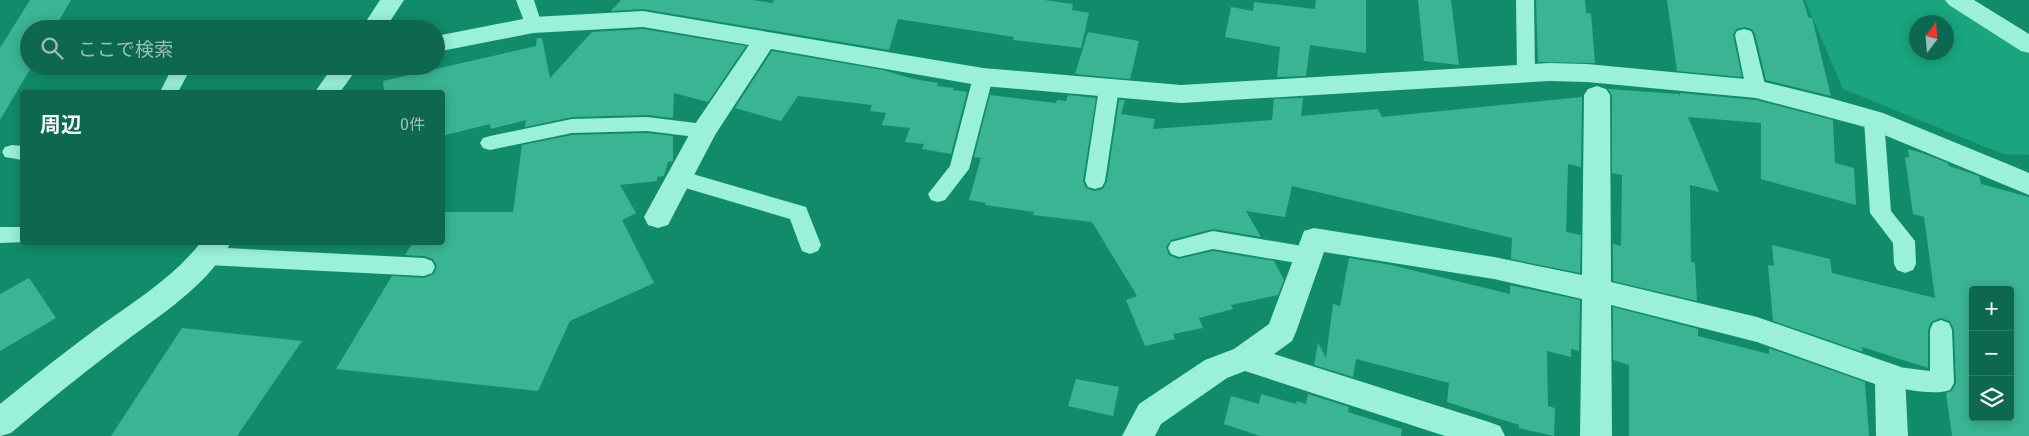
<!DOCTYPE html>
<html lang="ja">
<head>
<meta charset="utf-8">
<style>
	:root { --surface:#0e6850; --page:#1c705a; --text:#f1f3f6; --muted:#9bbeb7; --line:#2e7b67 }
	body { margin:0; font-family:"Fira Sans","Noto Sans JP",sans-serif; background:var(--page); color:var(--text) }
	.controls { position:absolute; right:15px; bottom:15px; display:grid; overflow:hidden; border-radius:5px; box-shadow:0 2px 12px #0003 }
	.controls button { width:45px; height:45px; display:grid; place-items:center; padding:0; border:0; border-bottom:1px solid var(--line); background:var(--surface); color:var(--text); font:25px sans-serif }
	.compass { position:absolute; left:1909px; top:15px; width:45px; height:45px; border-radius:50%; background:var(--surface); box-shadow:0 2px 12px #0003; rotate:16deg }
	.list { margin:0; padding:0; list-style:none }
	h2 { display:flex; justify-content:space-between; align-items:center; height:65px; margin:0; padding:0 20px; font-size:21px }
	h2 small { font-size:16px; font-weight:400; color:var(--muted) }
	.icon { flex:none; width:28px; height:28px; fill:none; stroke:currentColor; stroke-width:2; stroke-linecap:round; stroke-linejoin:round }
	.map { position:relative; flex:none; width:2029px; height:436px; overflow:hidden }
	.search { position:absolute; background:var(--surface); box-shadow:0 2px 12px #0003; left:20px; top:20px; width:425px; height:55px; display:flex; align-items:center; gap:12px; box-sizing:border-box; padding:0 18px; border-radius:28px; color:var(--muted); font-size:19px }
	.panel { position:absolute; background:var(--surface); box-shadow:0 2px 12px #0003; left:20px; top:90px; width:425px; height:155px; border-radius:5px }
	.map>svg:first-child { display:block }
	.green { fill:#1aa57e; fill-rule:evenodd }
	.building { fill:#3bb493; fill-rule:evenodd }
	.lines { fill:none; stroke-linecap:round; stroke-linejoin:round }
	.service { fill:#9af1d8; fill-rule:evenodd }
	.minor { fill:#9af1d8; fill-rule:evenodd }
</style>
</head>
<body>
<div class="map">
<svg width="2029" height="436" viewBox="0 0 2029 436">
	<rect width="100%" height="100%" fill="#128b6a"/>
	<path class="green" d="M 1805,0 L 1947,0 L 2029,54 L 2029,155 L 2003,154 L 1843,89 ZM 1916,22 L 1946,22 L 1946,52 L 1916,52 Z"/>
	<g class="building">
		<polygon points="30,0 71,0 54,29 29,29 29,66 32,66 0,120 0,48"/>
		<polygon points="621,0 753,0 772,3 774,0 1044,0 1073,4 1072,10 1089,13 1081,48 1013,40 1014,37 898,19 889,50 643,9 611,11"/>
		<polygon points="1316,0 1366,0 1366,53 1310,45 1306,76 1277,77 1280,47 1225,37 1231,7 1253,11 1254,2 1315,9"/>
		<polygon points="1418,0 1451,0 1459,65 1424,61"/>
		<polygon points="1536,0 1585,0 1586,13 1591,14 1595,63 1538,62"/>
		<polygon points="1667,0 1803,0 1808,17 1812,18 1831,96 1766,80 1755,34 1752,29 1745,27 1736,29 1733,35 1742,77 1677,71"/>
		<polygon points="643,29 746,46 708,102 674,93 673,118 647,115 572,117 525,127 526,120 491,129 490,124 442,136 442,92 384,92 383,81 536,46 537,38 542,38 550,78 592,32"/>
		<polygon points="1088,32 1139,41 1130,79 1075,74"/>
		<polygon points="772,51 883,70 914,79 938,83 937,86 954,88 953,90 967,92 951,154 922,149 924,144 905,142 910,128 882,125 886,113 870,111 872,105 798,96 781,121 735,108"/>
		<polygon points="1608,89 1679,94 1680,98 1680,93 1756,100 1833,120 1835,163 1854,168 1856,205 1761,179 1761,123 1688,117 1719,192 1690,185 1691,262 1695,263 1697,301 1613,281 1613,244 1621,246 1622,175 1612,173 1612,95"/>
		<polygon points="990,95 1056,103 1057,100 1066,101 1068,95 1096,98 1083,181 1086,188 1094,191 1103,189 1107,181 1119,100 1125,100 1121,114 1155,119 1153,129 1272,120 1274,99 1303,98 1301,116 1378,109 1382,117 1582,97 1581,167 1568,164 1566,232 1581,235 1580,273 1511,259 1512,238 1292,186 1285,217 1246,211 1261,237 1213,229 1171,240 1166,247 1169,255 1178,259 1213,251 1274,261 1284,280 1278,295 1231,305 1233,309 1199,318 1203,328 1173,334 1175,339 1145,346 1126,300 1137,296 1092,222 1033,215 1034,212 985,205 986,203 969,200 981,158 974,157"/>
		<polygon points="647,133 673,136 673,161 668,162 664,176 657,177 657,181 620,185 636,213 622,220 654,283 570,321 538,391 336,369 392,276 424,278 434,274 437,266 433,259 424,256 405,255 413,242 442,242 442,212 513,212 522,145 572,135"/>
		<path d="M 1908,149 L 1922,153 L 1948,163 L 1949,166 L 1979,176 L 1981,184 L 2029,197 L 2029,436 L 1952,436 L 1946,393 L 1952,391 L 1956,383 L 1954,330 L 1950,321 L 1940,318 L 1931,322 L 1928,330 L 1928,368 L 1862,347 L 1863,352 L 1773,321 L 1768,265 L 1774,266 L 1772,245 L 1830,259 L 1832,273 L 1935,298 L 1924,217 L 1913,214 L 1905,157 L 1909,158 ZM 1973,290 L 2010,290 L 2010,417 L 1973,417 Z"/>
		<polygon points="1349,258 1391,265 1510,294 1510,285 1580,300 1579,351 1571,349 1571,357 1547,351 1548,406 1555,408 1554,436 1519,428 1519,425 1447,402 1449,383 1356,359 1353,377 1314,365 1318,343 1326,358 1333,304 1340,306"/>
		<polygon points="29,278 56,318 0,351 0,294"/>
		<polygon points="1613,307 1698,329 1698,336 1769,354 1769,348 1865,382 1869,436 1629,436 1629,365 1613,360"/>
		<polygon points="182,328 302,341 237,436 111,436"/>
		<polygon points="1076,379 1119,387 1113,416 1068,406"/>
		<polygon points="1261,394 1296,404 1297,401 1306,404 1308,394 1349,407 1348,412 1402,429 1401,436 1260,436 1224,424 1231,396 1259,404"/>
	</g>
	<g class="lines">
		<g class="service">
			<polygon points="516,0 534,0 542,25 539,29 533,31 527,29"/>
			<polygon points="1516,0 1534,0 1535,73 1533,78 1526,80 1519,78 1517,73"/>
			<polygon points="1744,29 1751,31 1753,35 1766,89 1763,94 1756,96 1749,94 1746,89 1735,35 1737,31"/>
			<polygon points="173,66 192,66 178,92 160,92"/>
			<polygon points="983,70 990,72 993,77 969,169 945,200 938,202 931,200 928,194 950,166 973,77 976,72"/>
			<polygon points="1109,81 1116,83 1119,88 1105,181 1102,187 1095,189 1088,187 1085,181 1099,88 1102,83"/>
			<polygon points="1874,113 1881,115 1884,120 1891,211 1915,241 1916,264 1913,270 1905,273 1897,270 1894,264 1893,243 1870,213 1864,120 1867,115"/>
			<polygon points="647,117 704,124 711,126 714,131 711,136 704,138 647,131 572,133 490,150 483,148 480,143 483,138 490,136 572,119"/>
			<polygon points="12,145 22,146 22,160 5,157 2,152 5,147"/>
			<polygon points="679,170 806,207 821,245 818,251 810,254 802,251 790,219 672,184 669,178 672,172"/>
			<polygon points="0,227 22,227 22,242 25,242 0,243"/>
			<polygon points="1213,231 1308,247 1316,250 1319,256 1316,262 1308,265 1213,249 1179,257 1171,254 1168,248 1171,242"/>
			<polygon points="207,247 424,258 432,261 435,267 432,273 424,276 207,265 199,262 196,256 199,250"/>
			<path d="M 1941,320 L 1949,323 L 1952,330 L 1954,383 L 1950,390 C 1935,396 1898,389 1882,383 L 1878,376 L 1882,369 L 1890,366 L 1930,371 L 1930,330 L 1933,323 Z"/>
		</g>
		<g class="minor">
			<polygon points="380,0 404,0 385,29 361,29"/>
			<polygon points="1945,0 1974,0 2029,34 2029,53 2021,51 1949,5"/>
			<polygon points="643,11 983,68 1181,85 1549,63 1587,64 1756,80 1830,98 1883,113 2015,167 2029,173 2029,195 1865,127 1756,98 1587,82 1549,81 1181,103 983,86 771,49 715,135 668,225 658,228 648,225 644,217 695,124 749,45 643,27 533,33 436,52 436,36 533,17"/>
			<polygon points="333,66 359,66 340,92 315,92"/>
			<polygon points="1597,86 1606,89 1610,95 1611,282 1757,317 1901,367 1905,376 1908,436 1876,436 1875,384 1757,342 1611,305 1612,436 1580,436 1582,299 1494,279 1324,252 1296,332 1292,341 1274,354 1489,422 1500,426 1505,436 1445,436 1245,371 1227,378 1161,424 1155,436 1122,436 1139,404 1205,360 1234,349 1269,324 1304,231 1314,228 1494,257 1582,275 1584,95 1588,89"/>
			<path d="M 201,242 L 231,242 C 207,287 158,316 119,346 C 82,374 46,403 11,433 L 0,436 L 0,404 C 33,377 66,351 100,326 C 135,301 174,277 201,242 Z"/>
		</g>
	</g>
</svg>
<div class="controls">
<button>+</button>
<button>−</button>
<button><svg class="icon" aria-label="layers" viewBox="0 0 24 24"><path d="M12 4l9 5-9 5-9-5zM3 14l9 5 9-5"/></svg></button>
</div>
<svg class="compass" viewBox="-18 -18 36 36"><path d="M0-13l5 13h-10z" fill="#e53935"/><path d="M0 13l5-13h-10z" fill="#9bbeb7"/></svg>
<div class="search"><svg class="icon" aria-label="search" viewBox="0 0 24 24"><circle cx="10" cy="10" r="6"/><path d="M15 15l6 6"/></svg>ここで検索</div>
<section class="panel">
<h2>周辺<small>0件</small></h2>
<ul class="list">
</ul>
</section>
</div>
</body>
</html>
